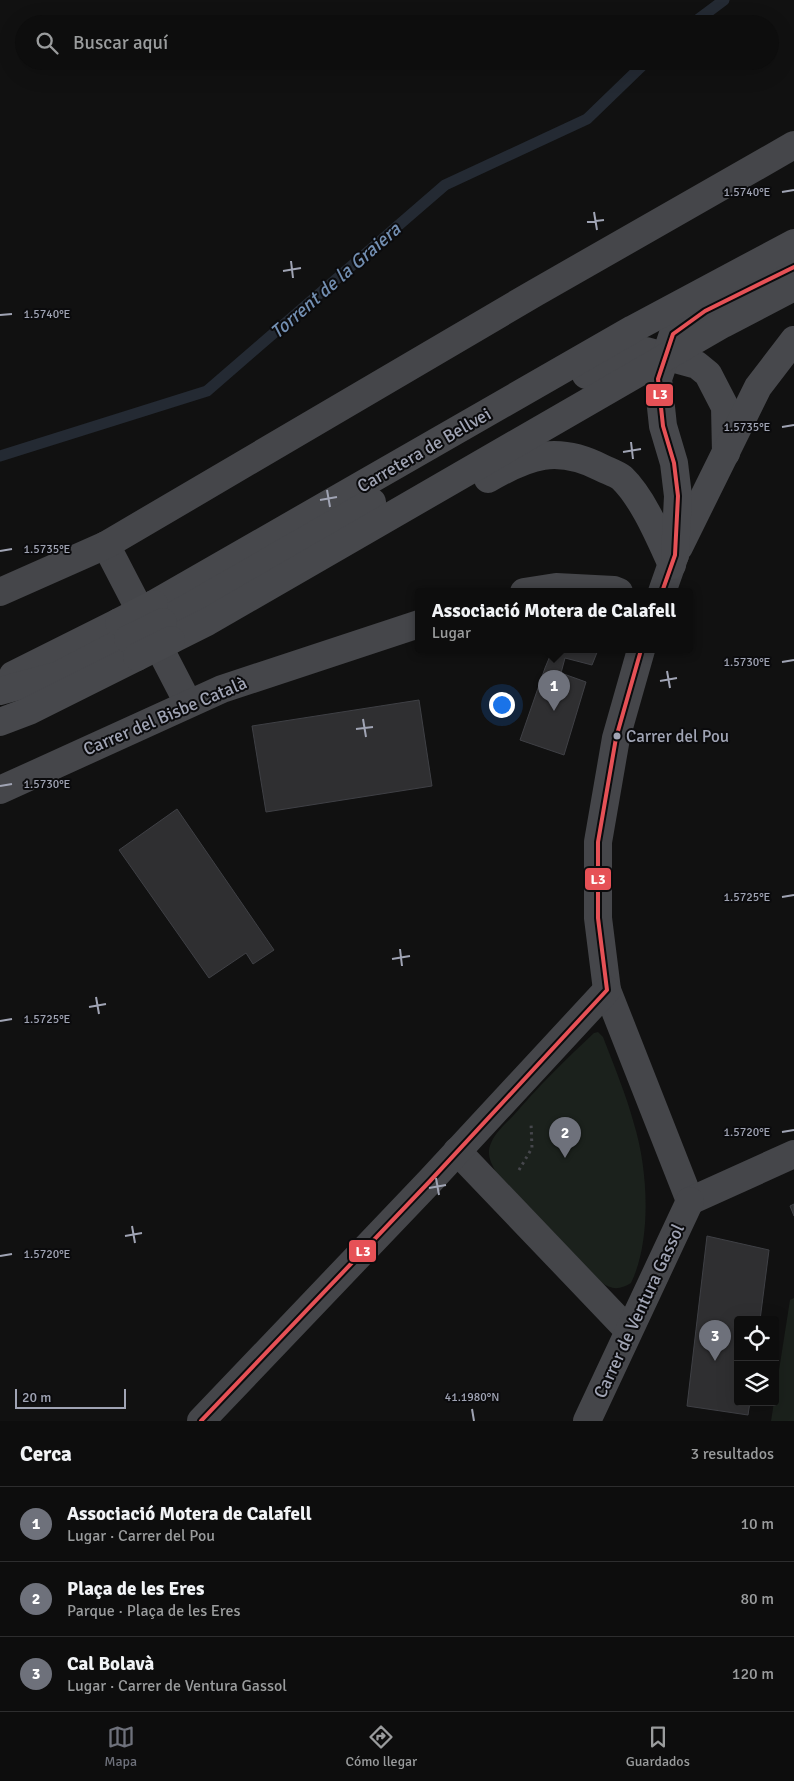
<!DOCTYPE html>
<html lang="es">
<head>
<meta charset="utf-8">
<style>
	:root { --surface:#0d0d0d; --page:#1b1b1b; --text:#f1f3f6; --muted:#9a9c9d; --line:#2d2d2e; --accent:#6e717b }
	body { margin:0; font-family:Signika,sans-serif; background:var(--page); color:var(--text) }
	.controls { position:absolute; right:15px; bottom:15px; display:grid; overflow:hidden; border-radius:5px; box-shadow:0 5px 20px #0002 }
	.controls button { width:45px; height:45px; display:grid; place-items:center; padding:0; border:0; border-bottom:1px solid var(--line); background:var(--surface); color:var(--text); font:25px sans-serif }
	.scale { position:absolute; left:15px; bottom:12px; width:111px; box-sizing:border-box; padding-left:5px; border:2px solid #a0a4b4; border-top:0; font-size:14px; line-height:18px; white-space:nowrap; color:#a0a4b4; -webkit-text-stroke:4px #0b0b0d; paint-order:stroke }
	.you { position:absolute; left:501px; top:704px; width:18px; height:18px; margin:-12px; border:4px solid #fff; border-radius:50%; background:#1a73e8; box-shadow:0 0 0 8px #1a73e833 }
	.badge { display:grid; place-items:center; width:32px; height:32px; border-radius:50%; background:var(--accent); color:#fff; font-size:16px; font-weight:700 }
	.pin { position:absolute; translate:-50% -41px; filter:drop-shadow(0 1px 2px #0008) }
	.pin::after { content:''; position:absolute; top:26px; width:18px; height:15px; background:inherit; clip-path:polygon(0 0,100% 0,50% 100%) }
	.popup { position:absolute; left:415px; top:588px; width:278px; height:65px; box-sizing:border-box; display:grid; place-content:center; border-radius:5px; background:var(--surface); filter:drop-shadow(0 1px 4px #0005); font-size:16px; white-space:nowrap; color:var(--muted) }
	.popup b { font-size:19px; color:var(--text) }
	.popup::after { content:''; position:absolute; left:50%; top:100%; margin-left:-10px; border:10px solid transparent; border-top-color:var(--surface) }
	.list { margin:0; padding:0; list-style:none }
	h2 { display:flex; justify-content:space-between; align-items:center; height:65px; margin:0; padding:0 20px; font-size:21px }
	h2 small { font-size:16px; font-weight:400; color:var(--muted) }
	.list li { display:grid; grid-template-columns:32px 1fr auto; gap:15px; align-items:center; box-sizing:border-box; height:75px; padding:0 20px; border-top:1px solid var(--line) }
	.list b { display:block; font-size:19px; white-space:nowrap }
	.list p { margin:0; font-size:16px; white-space:nowrap; color:var(--muted) }
	.list em { font-size:16px; font-style:normal; color:var(--muted) }
	.icon { flex:none; width:28px; height:28px; fill:none; stroke:currentColor; stroke-width:2; stroke-linecap:round; stroke-linejoin:round }
	.map { position:relative; flex:none; width:794px; height:1421px; overflow:hidden }
	.search { position:absolute; background:var(--surface); box-shadow:0 5px 20px #0002; left:15px; right:15px; top:15px; height:55px; display:flex; align-items:center; gap:12px; box-sizing:border-box; padding:0 18px; border-radius:28px; color:var(--muted); font-size:19px }
	.sheet { height:290px; background:var(--surface) }
	nav { display:flex; justify-content:space-around; align-items:center; box-sizing:border-box; height:70px; border-top:1px solid var(--line); background:var(--surface); font-size:14px; color:var(--muted) }
	nav a { display:grid; justify-items:center; gap:2px }
	nav .on { color:var(--accent) }
	.map>svg:first-child { display:block }
	.green { fill:#1b211c }
	.lines { fill:none; stroke-linecap:round; stroke-linejoin:round }
	.stream { stroke:#242a33; stroke-width:11 }
	.building { fill:#2f2f31; stroke:#3f4045 }
	.path { stroke:#46474c; stroke-width:3; stroke-dasharray:2.5 4; stroke-linecap:butt }
	.minor { stroke:#45464a; stroke-width:28 }
	.primary { stroke:#47484c; stroke-width:28 }
	.primary-bridge { stroke:#47484c; stroke-width:28 }
	.bus-1-casing { stroke:#0b0b0d; stroke-width:8 }
	.bus-1 { stroke:#e65156; stroke-width:4 }
	.ticks { fill:none; stroke:#a0a4b4; stroke-width:2 }
	.bus-dot { fill:#a0a4b4; stroke:#0b0b0d; stroke-width:2 }
	.labels { text-anchor:middle; stroke-width:4; stroke-linejoin:round; paint-order:stroke }
	.bus-label { font-size:17px; fill:#a0a4b4; stroke:#0b0b0d; text-anchor:start }
	.street-label { font-size:18px; fill:#a0a4b4; stroke:#0b0b0d }
	.water-label { font-size:19px; font-style:italic; fill:#738fb2; stroke:#0b0b0d }
	.ticks-label { font-size:12px; text-anchor:middle; fill:#a0a4b4; stroke:#0b0b0d; stroke-width:4; stroke-linejoin:round; paint-order:stroke }
	.line-badge { stroke:#0b0b0d; stroke-width:2 }
	.badge-label { font-size:14px; text-anchor:middle; font-weight:bold; fill:#fff }
</style>
</head>
<body>
<div class="map">
<svg width="794" height="1421" viewBox="0 0 794 1421">
	<rect width="100%" height="100%" fill="#111"/>
	<g class="green">
		<path d="M 598,1032 L 603,1037 C 614,1066 626,1094 634,1124 C 648,1169 652,1240 631,1283 C 620,1290 611,1290 601,1282 L 496,1172 C 491,1163 486,1154 491,1143 C 495,1133 505,1124 513,1116 C 538,1087 565,1060 594,1033 Z"/>
		<polygon points="794,1298 794,1421 771,1421 790,1300"/>
	</g>
	<g class="lines">
		<g class="stream">
			<polyline points="692,24 724,0"/>
			<polyline points="0,456 207,391 445,185 587,119 647,61"/>
		</g>
	</g>
	<g class="building">
		<polygon points="557,650 598,650 592,665 565,658 561,673 586,682 564,755 520,740 545,668 550,656"/>
		<polygon points="419,700 432,786 266,812 252,726"/>
		<polygon points="177,809 274,950 253,964 246,953 209,978 119,850"/>
		<polygon points="794,1204 794,1216 790,1206"/>
		<polygon points="707,1236 769,1250 760,1320 738,1320 738,1402 750,1402 748,1415 687,1406"/>
	</g>
	<g class="lines">
		<polyline class="path" points="519,1170 532,1148 531,1123"/>
		<g class="minor">
			<polyline points="106,545 188,703"/>
			<polyline points="0,592 106,545 535,293 794,145"/>
			<polyline points="524,592 556,587 614,590 619,592"/>
			<polyline points="662,592 675,555"/>
			<polyline points="641,650 616,738 598,842 598,918 607,990 690,1201"/>
			<polyline points="0,790 222,689 419,624"/>
			<polyline points="457,1151 628,1330"/>
			<polyline points="690,1201 794,1154"/>
			<polyline points="201,1421 430,1181 607,990"/>
			<polyline points="587,1421 690,1201"/>
		</g>
		<g class="primary">
			<polyline points="586,375 608,362 646,351 697,365 708,374 725,407 726,453"/>
			<path d="M 488,479 C 529,455 557,445 602,468 C 608,471 617,474 622,478 C 643,498 660,539 672,565"/>
			<polyline points="679,547 758,387 794,340"/>
			<polyline points="675,555 678,496 674,463 663,426 658,379 673,334 705,311 794,267"/>
			<polyline points="154,604 633,329 794,243"/>
			<polyline points="163,622 372,502"/>
			<polyline points="171,640 207,622 723,324 794,287"/>
			<polyline points="13,675 119,622"/>
			<polyline points="0,691 59,675 128,639"/>
			<polyline points="0,722 29,711 137,657"/>
		</g>
		<g class="primary-bridge">
			<polyline points="119,622 154,604"/>
			<polyline points="128,639 163,622"/>
			<polyline points="137,657 171,640"/>
		</g>
		<defs>
			<g id="bus-1">
				<polyline points="662,592 675,555 678,496 674,463 663,426 658,379 673,334 705,311 794,267"/>
				<polyline points="201,1421 430,1181 607,990 598,918 598,842 616,738 641,650"/>
			</g>
		</defs>
		<use href="#bus-1" class="bus-1-casing"/>
		<use href="#bus-1" class="bus-1"/>
	</g>
	<path class="ticks" d="M 782,192 L 794,190M 594,212 L 597,230M 587,222 L 604,220M 291,261 L 293,278M 283,271 L 301,268M 0,315 L 12,314M 782,427 L 794,425M 631,442 L 633,459M 623,452 L 641,449M 327,490 L 330,507M 320,500 L 337,497M 0,551 L 12,549M 782,662 L 794,660M 667,671 L 670,688M 660,681 L 677,678M 363,719 L 366,737M 356,729 L 373,727M 0,786 L 12,784M 782,897 L 794,895M 400,949 L 402,966M 392,959 L 410,956M 96,997 L 99,1014M 89,1007 L 106,1004M 0,1021 L 12,1019M 782,1132 L 794,1130M 436,1178 L 439,1195M 429,1188 L 446,1185M 132,1226 L 135,1243M 125,1236 L 142,1233M 0,1256 L 12,1254M 472,1409 L 474,1421"/>
	<circle class="bus-dot" cx="617" cy="736" r="4.5"/>
	<g class="labels">
		<g class="bus-label">
			<text x="626" y="742">Carrer del Pou</text>
		</g>
		<g class="street-label">
			<text transform="translate(424 450) rotate(-30)" y="6">Carretera de Bellvei</text>
			<text transform="translate(165 716) rotate(-23)" y="6">Carrer del Bisbe Català</text>
			<text transform="translate(639 1311) rotate(-65)" y="6">Carrer de Ventura Gassol</text>
		</g>
		<g class="water-label">
			<text transform="translate(335 280) rotate(-41)" y="7">Torrent de la Graiera</text>
		</g>
	</g>
	<g class="ticks-label">
		<text x="747" y="196">1.5740°E</text>
		<text x="47" y="318">1.5740°E</text>
		<text x="747" y="431">1.5735°E</text>
		<text x="47" y="553">1.5735°E</text>
		<text x="747" y="666">1.5730°E</text>
		<text x="47" y="788">1.5730°E</text>
		<text x="747" y="901">1.5725°E</text>
		<text x="47" y="1023">1.5725°E</text>
		<text x="747" y="1136">1.5720°E</text>
		<text x="47" y="1258">1.5720°E</text>
		<text x="472" y="1401">41.1980°N</text>
	</g>
	<g class="line-badge">
		<rect x="645" y="383" width="29" height="24" rx="5" fill="#e65156"/>
		<rect x="584" y="867" width="28" height="24" rx="5" fill="#e65156"/>
		<rect x="348" y="1239" width="29" height="24" rx="5" fill="#e65156"/>
	</g>
	<g class="badge-label">
		<text x="660" y="399">L3</text>
		<text x="598" y="884">L3</text>
		<text x="363" y="1256">L3</text>
	</g>
</svg>
<div class="controls">
<button><svg class="icon" aria-label="locate" viewBox="0 0 24 24"><circle cx="12" cy="12" r="6"/><path d="M12 2v4M12 18v4M2 12h4M18 12h4"/></svg></button>
<button><svg class="icon" aria-label="layers" viewBox="0 0 24 24"><path d="M12 4l9 5-9 5-9-5zM3 14l9 5 9-5"/></svg></button>
</div>
<div class="scale">20 m</div>
<div class="you"></div>
<div class="pin badge" style="left:554px;top:711px">1</div>
<div class="popup"><b>Associació Motera de Calafell</b>Lugar</div>
<div class="pin badge" style="left:565px;top:1158px">2</div>
<div class="pin badge" style="left:715px;top:1361px">3</div>
<div class="search"><svg class="icon" aria-label="search" viewBox="0 0 24 24"><circle cx="10" cy="10" r="6"/><path d="M15 15l6 6"/></svg>Buscar aquí</div>
</div>
<section class="sheet">
<h2>Cerca<small>3 resultados</small></h2>
<ul class="list">
<li><span class="badge">1</span><div><b>Associació Motera de Calafell</b><p>Lugar · Carrer del Pou</p></div><em>10 m</em></li>
<li><span class="badge">2</span><div><b>Plaça de les Eres</b><p>Parque · Plaça de les Eres</p></div><em>80 m</em></li>
<li><span class="badge">3</span><div><b>Cal Bolavà</b><p>Lugar · Carrer de Ventura Gassol</p></div><em>120 m</em></li>
</ul>
</section>
<nav>
<a class="on"><svg class="icon" aria-label="map" viewBox="0 0 24 24"><path d="M3 6l6-2 6 2 6-2v14l-6 2-6-2-6 2zM9 4v14M15 6v14"/></svg>Mapa</a>
<a><svg class="icon" aria-label="directions" viewBox="0 0 24 24"><path d="M12 3l9 9-9 9-9-9zM9 14v-3h6M13 9l2 2-2 2"/></svg>Cómo llegar</a>
<a><svg class="icon" aria-label="saved" viewBox="0 0 24 24"><path d="M7 4h10v16l-5-4-5 4z"/></svg>Guardados</a>
</nav>
</body>
</html>
